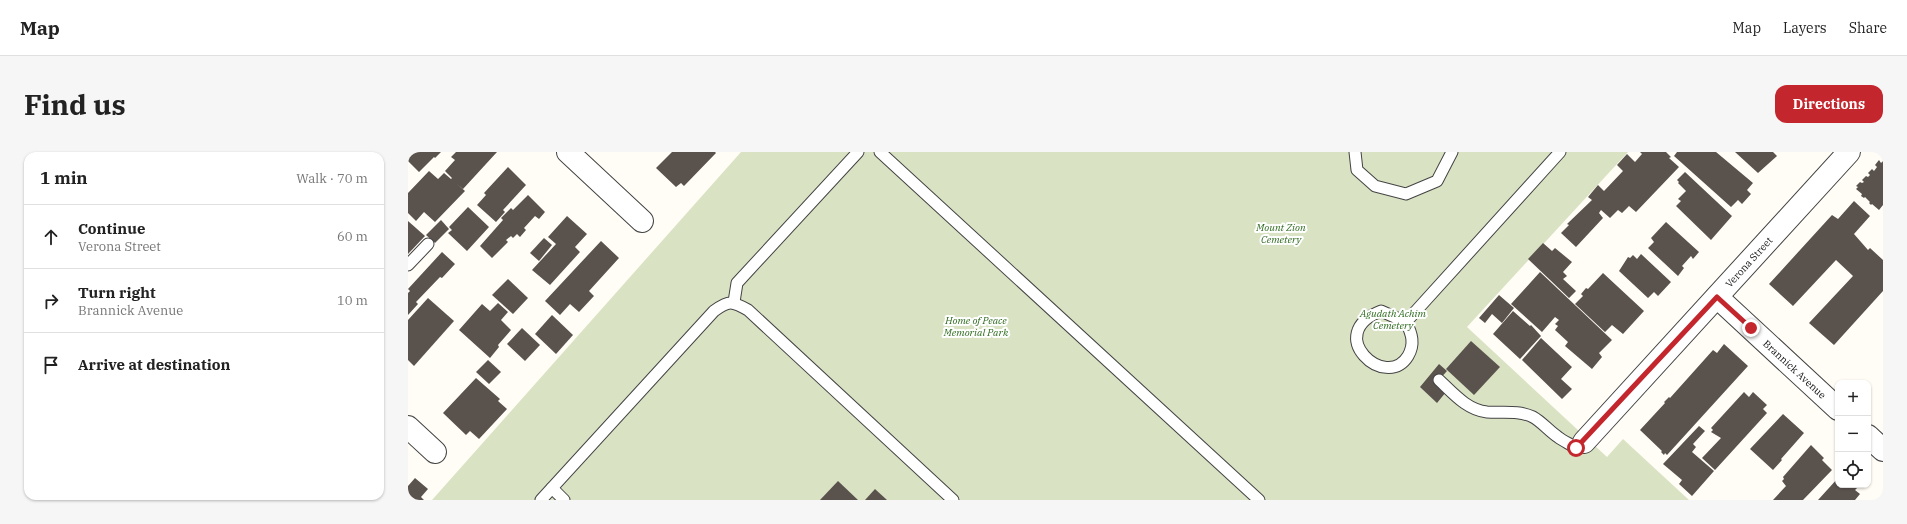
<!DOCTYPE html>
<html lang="en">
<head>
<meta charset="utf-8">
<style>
	:root { --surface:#fff; --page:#f6f6f6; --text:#222; --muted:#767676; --line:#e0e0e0; --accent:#c4262e }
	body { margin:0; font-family:"IBM Plex Serif",serif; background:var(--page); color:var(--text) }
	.controls { position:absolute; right:12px; bottom:12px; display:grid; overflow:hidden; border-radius:8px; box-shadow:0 1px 3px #0004 }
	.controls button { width:36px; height:36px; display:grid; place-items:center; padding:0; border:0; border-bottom:1px solid var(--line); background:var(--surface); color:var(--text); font:20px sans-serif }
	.stop { position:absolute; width:12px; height:12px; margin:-9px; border:3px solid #c4262e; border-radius:50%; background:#fff }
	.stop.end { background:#c4262e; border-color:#fff; box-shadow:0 1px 4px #0008 }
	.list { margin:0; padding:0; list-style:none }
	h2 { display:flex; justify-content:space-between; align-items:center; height:52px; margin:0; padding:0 16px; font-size:17px }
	h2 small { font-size:13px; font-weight:400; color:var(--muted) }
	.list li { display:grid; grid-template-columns:26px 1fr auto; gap:12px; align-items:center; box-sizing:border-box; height:64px; padding:0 16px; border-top:1px solid var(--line) }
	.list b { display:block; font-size:15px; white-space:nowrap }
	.list p { margin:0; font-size:13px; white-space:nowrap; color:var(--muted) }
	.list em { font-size:13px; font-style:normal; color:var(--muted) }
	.icon { flex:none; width:22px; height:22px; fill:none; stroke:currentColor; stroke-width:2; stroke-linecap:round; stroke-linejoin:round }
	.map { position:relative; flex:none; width:1475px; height:348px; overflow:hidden; border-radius:12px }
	header { display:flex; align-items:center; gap:24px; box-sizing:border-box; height:56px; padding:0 20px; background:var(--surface); border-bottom:1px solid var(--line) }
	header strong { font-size:19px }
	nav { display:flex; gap:22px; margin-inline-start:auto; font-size:14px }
	.intro { display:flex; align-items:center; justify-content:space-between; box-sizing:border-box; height:96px; padding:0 24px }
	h1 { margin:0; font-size:28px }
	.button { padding:10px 18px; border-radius:12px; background:var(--accent); color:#fff; font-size:14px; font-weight:700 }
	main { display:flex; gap:24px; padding:0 24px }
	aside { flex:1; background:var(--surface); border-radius:12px; box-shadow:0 1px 3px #0004 }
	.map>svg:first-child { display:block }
	.cemetery { fill:#d9e3c4 }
	.building { fill:#5a524d }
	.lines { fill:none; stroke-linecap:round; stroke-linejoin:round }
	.service-casing { stroke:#444; stroke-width:13 }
	.minor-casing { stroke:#444; stroke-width:24 }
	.service { stroke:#fff; stroke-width:11 }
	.minor { stroke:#fff; stroke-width:22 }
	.route { stroke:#c4262e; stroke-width:5 }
	.labels { text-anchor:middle; stroke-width:4; stroke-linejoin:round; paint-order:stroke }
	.park-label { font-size:10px; font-style:italic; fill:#2f6b1f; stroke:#fff }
	.street-label { font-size:10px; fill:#111; stroke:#fff }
</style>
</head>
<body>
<header>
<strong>Map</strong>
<nav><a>Map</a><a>Layers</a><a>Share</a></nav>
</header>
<div class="intro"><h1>Find us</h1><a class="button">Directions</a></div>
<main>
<aside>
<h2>1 min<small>Walk · 70 m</small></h2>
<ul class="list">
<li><svg class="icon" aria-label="ahead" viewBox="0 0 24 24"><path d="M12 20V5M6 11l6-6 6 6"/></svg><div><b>Continue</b><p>Verona Street</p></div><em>60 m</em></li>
<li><svg class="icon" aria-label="right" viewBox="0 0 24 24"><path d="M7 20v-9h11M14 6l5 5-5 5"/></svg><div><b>Turn right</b><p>Brannick Avenue</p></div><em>10 m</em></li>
<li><svg class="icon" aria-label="arrive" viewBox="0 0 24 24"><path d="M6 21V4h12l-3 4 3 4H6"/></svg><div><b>Arrive at destination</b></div></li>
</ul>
</aside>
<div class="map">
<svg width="1475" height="348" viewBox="0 0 1475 348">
	<rect width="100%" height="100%" fill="#fffdf5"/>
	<polygon class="cemetery" points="333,0 1220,0 1059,175 1199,305 1215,287 1281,348 24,348"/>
	<g class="building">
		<polygon points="0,0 33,0 27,6 26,5 11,20 0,9"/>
		<polygon points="48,0 89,0 55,37 49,32 57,39 27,70 16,60 8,69 0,61 0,41 21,19 30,27 36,21 43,27 44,26 37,19 47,8 43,5"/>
		<polygon points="264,0 307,0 308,1 276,34 273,31 268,35 248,16"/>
		<polygon points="1232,0 1258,0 1263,5 1261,6 1271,15 1228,60 1221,54 1214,61 1210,58 1202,66 1193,58 1191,61 1195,66 1168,95 1153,81 1161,73 1159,72 1184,48 1180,45 1190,33 1196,39 1215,19 1209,13 1219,2 1227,10 1234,2"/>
		<polygon points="1269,0 1308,0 1345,31 1339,38 1343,42 1334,52 1330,48 1323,55 1266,4"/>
		<polygon points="1327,0 1365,0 1369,4 1350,21"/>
		<polygon points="1471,8 1473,11 1475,9 1475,53 1471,58 1464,52 1463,53 1461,51 1462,50 1457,45 1456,46 1453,44 1454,42 1448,37 1450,35 1448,34 1452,30 1454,31 1456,30 1454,28 1458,24 1460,25 1462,23 1460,21 1464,17 1466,19 1469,15 1467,13"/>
		<polygon points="100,15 118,33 95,58 97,60 88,70 69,53 78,43 76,41"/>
		<polygon points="1277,20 1324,64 1303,88 1268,54 1273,49 1270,47 1278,39 1270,31 1271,30 1269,28"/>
		<polygon points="120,43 137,60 131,67 127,64 116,76 118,78 112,85 109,82 105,86 103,84 98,88 100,90 84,106 72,94 95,68 93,66 103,56 105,58"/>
		<polygon points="1446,49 1462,64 1446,82 1460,98 1462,96 1475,108 1475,139 1426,193 1401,171 1445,124 1428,108 1385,154 1361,132 1424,63 1430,67"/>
		<polygon points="60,55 81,75 59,99 40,81 44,78 41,75"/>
		<polygon points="159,64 179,82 167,95 172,100 142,133 124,118 148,92 140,85"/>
		<polygon points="33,68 41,77 27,91 18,83"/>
		<polygon points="0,69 17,84 0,102"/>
		<polygon points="1258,70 1291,100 1285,107 1283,104 1274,114 1276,116 1270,124 1240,96 1246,90 1243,86"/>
		<polygon points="136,86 144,93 131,109 122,101"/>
		<polygon points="193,89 211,106 181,139 186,144 171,160 162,152 152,163 137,149"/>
		<polygon points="1135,91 1144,99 1147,96 1164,110 1155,120 1159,124 1155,127 1168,139 1161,146 1120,107"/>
		<polygon points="34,100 47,112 34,126 32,125 8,150 10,152 0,163 0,141 2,139 0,137"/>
		<polygon points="1233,102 1263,130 1250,144 1246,140 1240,146 1211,119 1220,105 1222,106 1225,103 1229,107"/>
		<polygon points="1132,120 1204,188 1191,201 1194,205 1184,217 1157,194 1160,190 1147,178 1150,174 1147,172 1151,168 1147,165 1134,180 1103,152"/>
		<polygon points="1195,121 1236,159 1215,182 1204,173 1197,180 1167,152 1175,144 1173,142 1178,136 1180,137"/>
		<polygon points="100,127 120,146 105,162 84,143"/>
		<polygon points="1091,143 1106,156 1094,171 1084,162 1077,171 1071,166"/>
		<polygon points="20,146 46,169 6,214 0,208 0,168"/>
		<polygon points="90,151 100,160 93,168 103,178 90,193 91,195 82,206 51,178 74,152 82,159"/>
		<polygon points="1105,159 1122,174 1123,173 1133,184 1112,207 1085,182"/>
		<polygon points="144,163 165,183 148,202 127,182"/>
		<polygon points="114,176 132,193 117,209 99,192"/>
		<polygon points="1133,186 1164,215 1153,227 1164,237 1154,247 1114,208"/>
		<polygon points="1063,189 1092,215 1066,243 1038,217"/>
		<polygon points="1316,192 1340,214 1259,303 1257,301 1256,303 1253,300 1254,299 1232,278 1257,251 1256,250 1261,245 1262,246 1305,198 1309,201"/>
		<polygon points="80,208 93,220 81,232 68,220"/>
		<polygon points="1031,212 1039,219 1028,231 1038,240 1029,251 1012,235"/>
		<polygon points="68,226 92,247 90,249 99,257 71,287 62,279 58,283 35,261"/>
		<polygon points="1336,240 1341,245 1345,240 1359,253 1355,257 1359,261 1307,318 1294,306 1313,286 1303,280 1305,278 1303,276"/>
		<polygon points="1375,262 1396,281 1373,307 1374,308 1365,318 1342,297"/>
		<polygon points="1291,274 1297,279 1285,292 1288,295 1284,300 1306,319 1284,344 1271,332 1274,328 1255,312"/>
		<polygon points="1403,293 1416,306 1414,308 1424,318 1395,348 1365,348 1378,334 1374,329 1376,327 1375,325"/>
		<polygon points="7,326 20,337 13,345 16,348 0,348 0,334"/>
		<polygon points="1430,326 1430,333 1447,333 1450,335 1447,338 1452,342 1447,348 1410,348"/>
		<polygon points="430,329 450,348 412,348"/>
		<polygon points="467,337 479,348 457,348"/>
	</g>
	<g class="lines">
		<defs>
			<g id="service">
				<polyline points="472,0 851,348"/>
				<polyline points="947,0 949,18 967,34 998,42 1029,29 1044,0"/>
				<polyline points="0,113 20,92"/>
				<polyline points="326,150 329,131 450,0"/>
				<path d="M 973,159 L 998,170 C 1004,182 1007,192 1000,204 C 978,240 914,182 973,159 Z"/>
				<polyline points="998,170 1152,0"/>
				<path d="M 1031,228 C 1045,241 1059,258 1079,260 C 1096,261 1110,258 1125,265 C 1134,270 1141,279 1150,285 C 1155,289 1162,292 1168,296 L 1176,290"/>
				<polyline points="144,336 156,348"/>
				<path d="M 133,348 L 306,159 C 321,148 324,149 340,158 L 545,348"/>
			</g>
			<g id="minor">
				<polyline points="160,0 234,69"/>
				<path id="s1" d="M 1309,145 L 1430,257"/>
				<polyline points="0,275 27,300"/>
				<polyline points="1460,284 1475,298"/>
				<path id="s2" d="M 1176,290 L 1441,0"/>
			</g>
		</defs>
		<use href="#service" class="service-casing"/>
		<use href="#minor" class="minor-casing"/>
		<use href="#service" class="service"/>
		<use href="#minor" class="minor"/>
	</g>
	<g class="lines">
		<polyline class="route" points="1168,296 1309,145 1343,176"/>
	</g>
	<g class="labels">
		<g class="park-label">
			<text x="873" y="79">Mount Zion<tspan x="873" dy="12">Cemetery</tspan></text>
			<text x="985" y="165">Agudath Achim<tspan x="985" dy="12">Cemetery</tspan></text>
			<text x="568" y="172">Home of Peace<tspan x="568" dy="12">Memorial Park</tspan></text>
		</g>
		<g class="street-label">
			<text dy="4" stroke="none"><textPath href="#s2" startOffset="244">Verona Street</textPath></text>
			<text dy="4" stroke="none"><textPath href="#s1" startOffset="106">Brannick Avenue</textPath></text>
		</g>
	</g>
</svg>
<div class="controls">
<button>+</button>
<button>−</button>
<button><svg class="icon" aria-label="locate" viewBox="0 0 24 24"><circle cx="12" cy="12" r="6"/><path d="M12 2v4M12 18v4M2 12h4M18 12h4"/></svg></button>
</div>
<div class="stop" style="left:1168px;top:296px"></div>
<div class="stop end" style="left:1343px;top:176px"></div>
</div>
</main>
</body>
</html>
